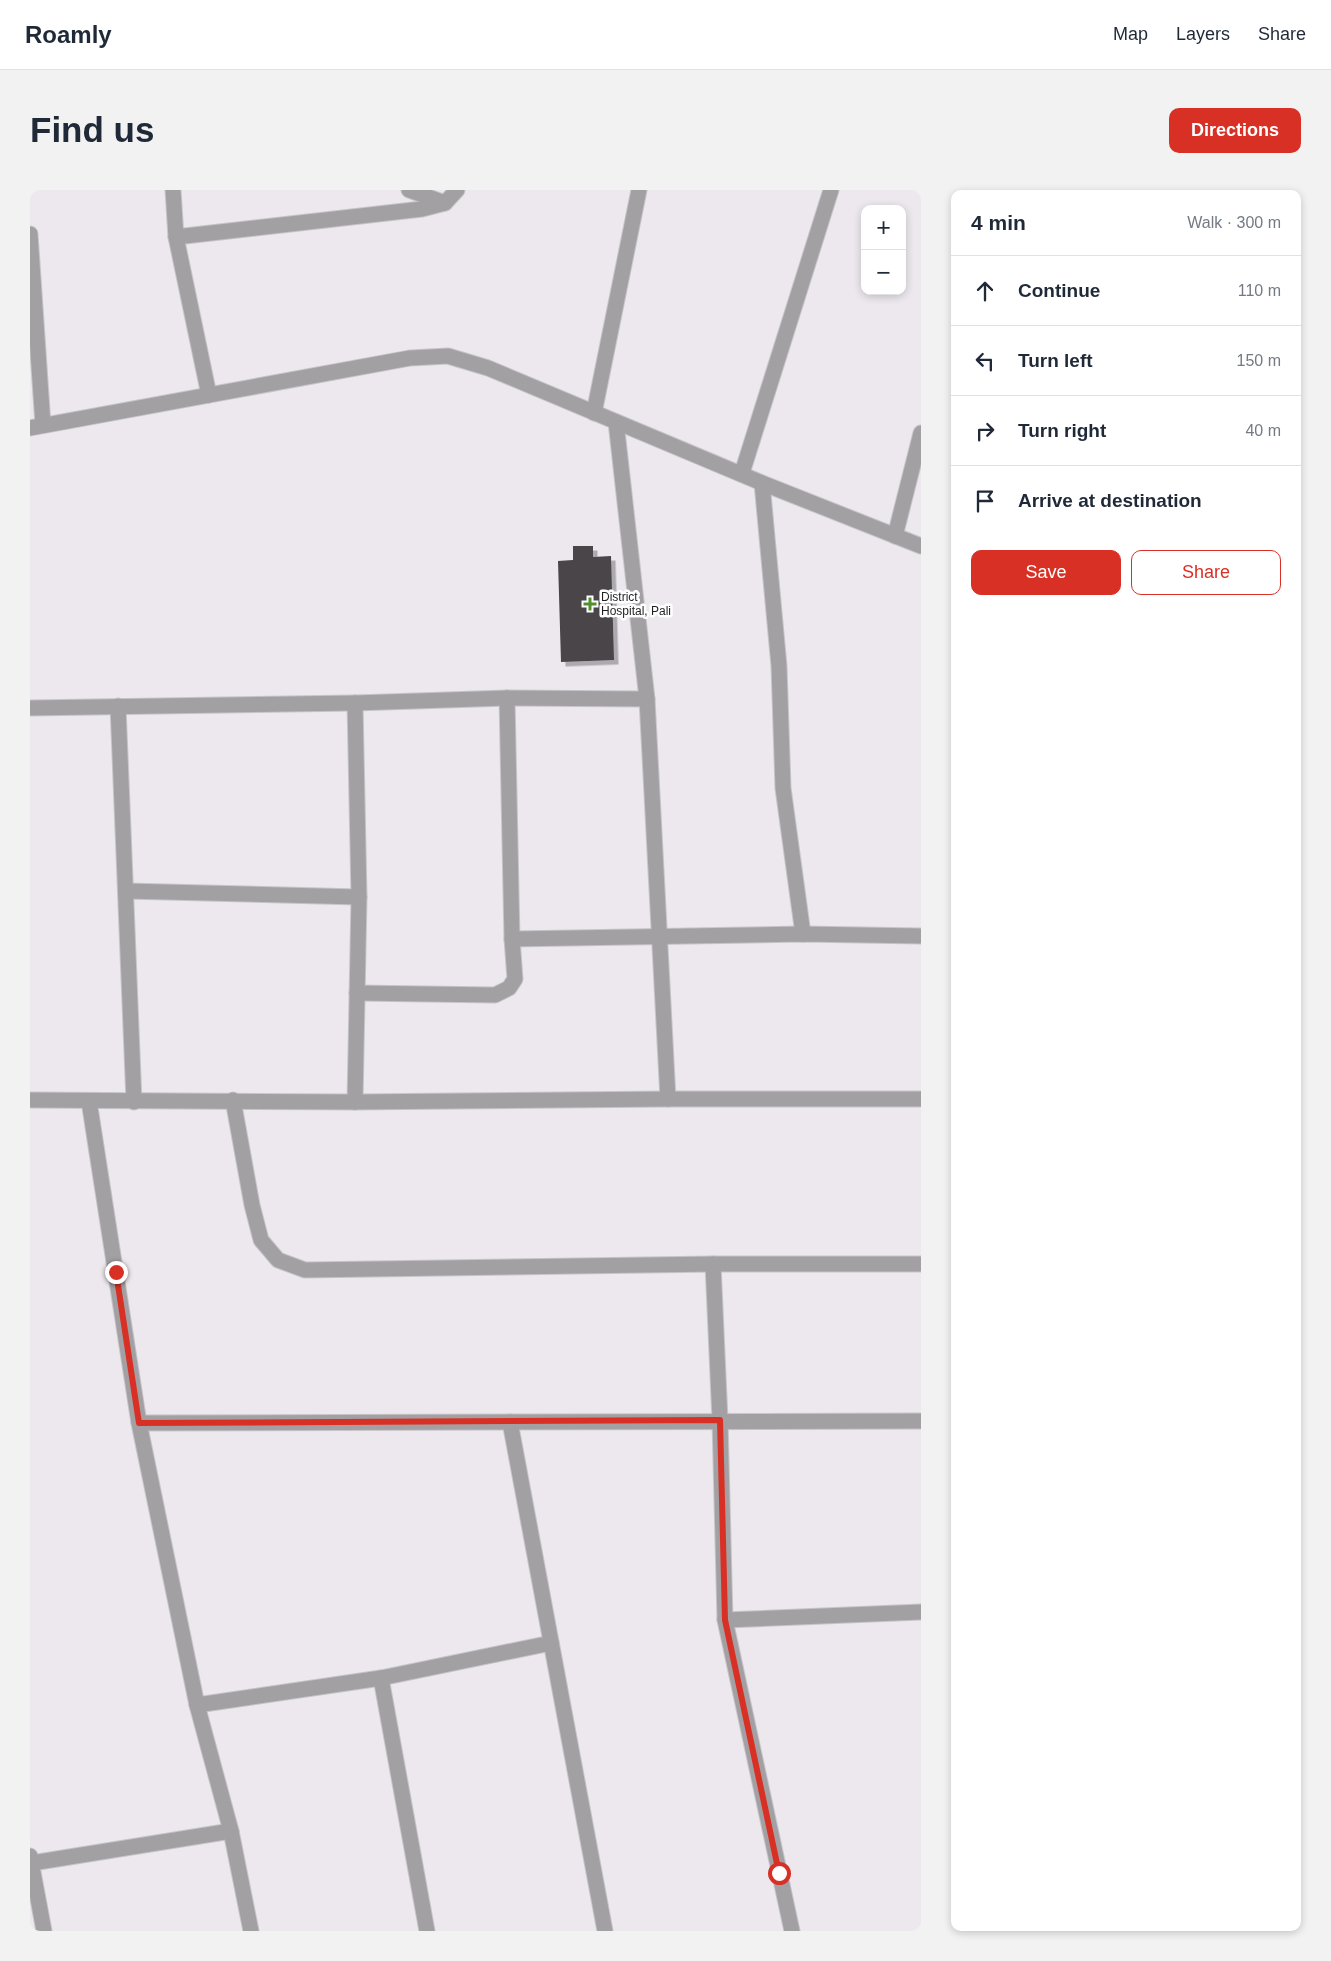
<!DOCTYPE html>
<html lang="en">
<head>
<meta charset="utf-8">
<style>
	:root { --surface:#fff; --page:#f2f2f3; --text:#1f2937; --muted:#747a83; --line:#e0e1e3; --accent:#d93025 }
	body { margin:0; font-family:Helvetica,sans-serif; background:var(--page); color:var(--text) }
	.controls { position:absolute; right:15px; top:15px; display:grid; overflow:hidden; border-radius:10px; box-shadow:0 2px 8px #0003 }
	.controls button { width:45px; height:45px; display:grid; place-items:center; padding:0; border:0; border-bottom:1px solid var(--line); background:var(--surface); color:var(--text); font:25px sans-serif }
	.stop { position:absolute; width:15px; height:15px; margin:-11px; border:4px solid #d93025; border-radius:50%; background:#fff }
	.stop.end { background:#d93025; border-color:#fff; box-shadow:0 1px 5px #0008 }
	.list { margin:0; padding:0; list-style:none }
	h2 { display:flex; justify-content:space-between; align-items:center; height:65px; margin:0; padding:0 20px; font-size:21px }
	h2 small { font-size:16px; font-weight:400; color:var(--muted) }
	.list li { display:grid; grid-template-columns:32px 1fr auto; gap:15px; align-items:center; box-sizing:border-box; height:70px; padding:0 20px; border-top:1px solid var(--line) }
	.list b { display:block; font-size:19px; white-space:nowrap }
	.list em { font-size:16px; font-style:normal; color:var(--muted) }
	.actions { display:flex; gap:10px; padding:15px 20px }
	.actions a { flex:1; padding:11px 0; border:1px solid var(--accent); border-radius:10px; text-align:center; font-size:18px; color:var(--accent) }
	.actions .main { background:var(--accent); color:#fff }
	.icon { flex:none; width:28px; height:28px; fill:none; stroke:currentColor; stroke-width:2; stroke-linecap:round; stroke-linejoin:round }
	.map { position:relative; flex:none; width:891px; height:1741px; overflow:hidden; border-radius:10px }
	header { display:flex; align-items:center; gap:30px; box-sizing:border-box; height:70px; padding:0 25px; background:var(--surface); border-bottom:1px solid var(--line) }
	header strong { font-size:24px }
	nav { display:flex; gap:28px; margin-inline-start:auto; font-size:18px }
	.intro { display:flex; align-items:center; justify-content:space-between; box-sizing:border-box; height:120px; padding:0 30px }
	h1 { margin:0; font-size:35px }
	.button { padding:12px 22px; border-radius:10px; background:var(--accent); color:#fff; font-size:18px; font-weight:700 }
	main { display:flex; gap:30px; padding:0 30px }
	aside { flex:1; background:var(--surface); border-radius:10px; box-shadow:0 2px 8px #0003 }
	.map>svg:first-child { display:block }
	.building { fill:#48444a; filter:url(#shadow) }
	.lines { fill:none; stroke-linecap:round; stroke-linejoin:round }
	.minor-casing { stroke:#c7c4c9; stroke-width:17 }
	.minor { stroke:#a2a0a3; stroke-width:15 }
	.route { stroke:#d93025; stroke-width:6 }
	.poi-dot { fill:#538f2f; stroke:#fff; stroke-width:2 }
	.labels { text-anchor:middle; stroke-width:5; stroke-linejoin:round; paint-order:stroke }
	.poi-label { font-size:12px; fill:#211f22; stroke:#fff; text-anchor:start }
</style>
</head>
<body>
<header>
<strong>Roamly</strong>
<nav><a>Map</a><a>Layers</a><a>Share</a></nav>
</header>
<div class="intro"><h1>Find us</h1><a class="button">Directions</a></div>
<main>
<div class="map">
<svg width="891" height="1741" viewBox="0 0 891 1741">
	<defs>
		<filter id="shadow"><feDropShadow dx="4.5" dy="4.5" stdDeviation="0" flood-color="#0004"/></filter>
	</defs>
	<rect width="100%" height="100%" fill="#ece8ee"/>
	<polygon class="building" points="543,356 563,356 563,367 581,366 584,470 531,472 528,371 543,370"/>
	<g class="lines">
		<defs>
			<g id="minor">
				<polyline points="143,0 146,47 179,205"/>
				<polyline points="379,0 415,13"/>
				<polyline points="0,44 13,235"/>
				<polyline points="146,47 392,19 415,13 427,0"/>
				<polyline points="564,223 609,0"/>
				<polyline points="586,232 617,509 638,909"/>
				<polyline points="0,238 380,168 418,166 458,178 732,293 891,356"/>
				<polyline points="712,283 801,0"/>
				<polyline points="732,293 749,476 753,598 773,744"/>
				<polyline points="865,346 891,243"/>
				<polyline points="88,516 104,912"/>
				<polyline points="0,518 325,513 477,508 617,509"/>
				<polyline points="96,701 329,707"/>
				<polyline points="482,749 773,744 891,746"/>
				<polyline points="327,803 465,805 479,798 485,789 482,749 477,508"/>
				<polyline points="0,910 325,912 638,909 891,909"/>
				<polyline points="203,910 222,1015 231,1050 248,1070 275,1080 683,1074 891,1074"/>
				<polyline points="59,911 109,1233 167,1515 201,1641 221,1741"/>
				<polyline points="325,912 329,707 325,513"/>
				<polyline points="683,1074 690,1230 695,1430"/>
				<polyline points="480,1232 575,1741"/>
				<polyline points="109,1233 891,1231"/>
				<polyline points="351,1488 397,1741"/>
				<polyline points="167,1515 351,1488 521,1453"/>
				<polyline points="0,1666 14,1741"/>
				<polyline points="2,1673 201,1641"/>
				<polyline points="762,1741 695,1430 891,1422"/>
			</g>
		</defs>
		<use href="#minor" class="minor-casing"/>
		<use href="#minor" class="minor"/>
	</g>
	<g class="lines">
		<polyline class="route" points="86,1082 109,1233 690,1230 695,1430 749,1683"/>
	</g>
	<path class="poi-dot" d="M557.5 406.5h5v5h5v5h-5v5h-5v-5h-5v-5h5z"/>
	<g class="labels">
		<g class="poi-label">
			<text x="571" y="411">District<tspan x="571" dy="14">Hospital, Pali</tspan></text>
		</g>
	</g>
</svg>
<div class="controls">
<button>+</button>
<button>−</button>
</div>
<div class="stop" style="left:749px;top:1683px"></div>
<div class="stop end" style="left:86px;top:1082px"></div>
</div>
<aside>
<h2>4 min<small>Walk · 300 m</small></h2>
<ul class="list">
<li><svg class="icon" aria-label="ahead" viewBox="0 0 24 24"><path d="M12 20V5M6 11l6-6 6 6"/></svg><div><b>Continue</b></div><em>110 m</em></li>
<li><svg class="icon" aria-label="left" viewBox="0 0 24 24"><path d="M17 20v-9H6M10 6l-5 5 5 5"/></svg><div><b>Turn left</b></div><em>150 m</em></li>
<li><svg class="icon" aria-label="right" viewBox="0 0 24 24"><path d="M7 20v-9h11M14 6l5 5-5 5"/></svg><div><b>Turn right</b></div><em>40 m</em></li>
<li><svg class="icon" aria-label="arrive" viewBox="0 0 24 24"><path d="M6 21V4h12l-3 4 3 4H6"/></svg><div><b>Arrive at destination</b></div></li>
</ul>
<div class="actions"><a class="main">Save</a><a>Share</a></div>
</aside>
</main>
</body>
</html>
